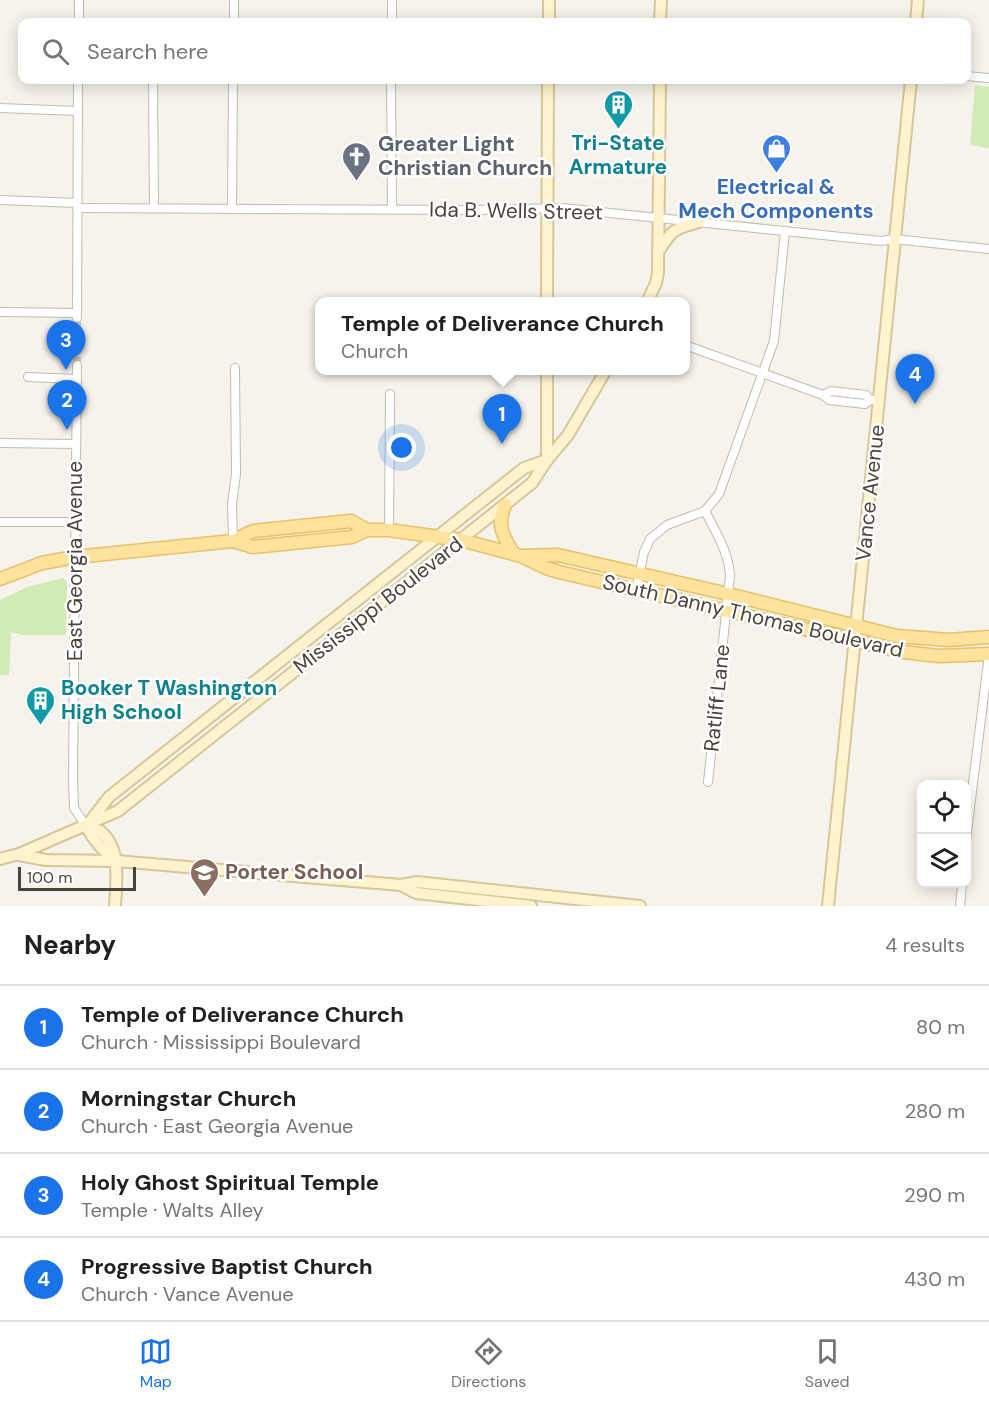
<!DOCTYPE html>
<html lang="en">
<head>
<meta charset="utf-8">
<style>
	:root { --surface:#fff; --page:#f6f6f6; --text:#202124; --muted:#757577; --line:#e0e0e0; --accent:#1a73e8 }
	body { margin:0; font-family:"DM Sans",sans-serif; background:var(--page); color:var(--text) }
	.controls { position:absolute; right:18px; bottom:18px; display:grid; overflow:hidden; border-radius:12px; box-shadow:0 3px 15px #0003 }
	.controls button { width:54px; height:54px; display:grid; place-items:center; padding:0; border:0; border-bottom:2px solid var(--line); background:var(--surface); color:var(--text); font:30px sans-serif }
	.scale { position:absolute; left:18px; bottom:15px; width:118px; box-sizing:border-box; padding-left:6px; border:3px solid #4b4439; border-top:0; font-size:16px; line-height:21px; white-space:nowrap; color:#4b4439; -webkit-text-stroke:4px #fff; paint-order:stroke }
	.you { position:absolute; left:402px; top:448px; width:21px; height:21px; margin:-15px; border:4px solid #fff; border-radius:50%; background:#1a73e8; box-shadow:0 0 0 9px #1a73e833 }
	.badge { display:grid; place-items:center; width:39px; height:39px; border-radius:50%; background:var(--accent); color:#fff; font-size:20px; font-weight:700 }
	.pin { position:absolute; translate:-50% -50px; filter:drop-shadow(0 2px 3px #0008) }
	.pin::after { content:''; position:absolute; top:32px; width:21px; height:18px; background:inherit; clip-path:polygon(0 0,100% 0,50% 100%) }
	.popup { position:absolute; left:315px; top:297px; width:375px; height:78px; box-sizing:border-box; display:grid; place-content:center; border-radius:12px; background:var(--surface); filter:drop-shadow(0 2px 4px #0005); font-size:20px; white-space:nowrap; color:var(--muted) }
	.popup b { font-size:22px; color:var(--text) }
	.popup::after { content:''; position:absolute; left:50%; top:100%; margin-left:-12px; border:12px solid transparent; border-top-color:var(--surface) }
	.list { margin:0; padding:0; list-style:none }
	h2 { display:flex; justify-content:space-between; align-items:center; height:78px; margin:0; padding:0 24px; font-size:26px }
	h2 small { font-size:20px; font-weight:400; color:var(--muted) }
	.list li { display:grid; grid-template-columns:39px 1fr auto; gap:18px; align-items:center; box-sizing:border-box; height:84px; padding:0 24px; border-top:2px solid var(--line) }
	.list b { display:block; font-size:22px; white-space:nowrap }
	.list p { margin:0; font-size:20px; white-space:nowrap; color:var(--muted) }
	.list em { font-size:20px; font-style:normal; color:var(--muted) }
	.icon { flex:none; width:33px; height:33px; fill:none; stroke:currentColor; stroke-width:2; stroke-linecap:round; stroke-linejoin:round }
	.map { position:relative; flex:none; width:989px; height:906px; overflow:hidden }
	.search { position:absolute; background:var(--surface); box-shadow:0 3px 15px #0003; left:18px; right:18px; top:18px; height:66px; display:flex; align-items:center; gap:15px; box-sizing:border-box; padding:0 21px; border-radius:12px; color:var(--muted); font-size:22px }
	.sheet { height:414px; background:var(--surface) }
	nav { display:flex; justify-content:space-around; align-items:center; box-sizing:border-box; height:84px; border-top:2px solid var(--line); background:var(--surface); font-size:16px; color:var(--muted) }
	nav a { display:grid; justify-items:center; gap:3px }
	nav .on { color:var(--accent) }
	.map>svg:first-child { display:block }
	.green { fill:#d2eab5 }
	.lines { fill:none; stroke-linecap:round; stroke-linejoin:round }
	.street-tunnel { stroke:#d4d0c8; stroke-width:8; stroke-dasharray:8 4; stroke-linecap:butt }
	.street-casing { stroke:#c2bbae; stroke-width:10 }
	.secondary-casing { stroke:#d6c79b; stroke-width:14 }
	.primary-casing { stroke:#e6c16a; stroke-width:15 }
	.street { stroke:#fff; stroke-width:8 }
	.secondary { stroke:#fff3cd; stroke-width:10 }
	.primary { stroke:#ffe39c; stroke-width:12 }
	.labels { text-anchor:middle; stroke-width:5; stroke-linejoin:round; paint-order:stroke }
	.culture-label { font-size:21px; font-weight:bold; fill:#0d838f; stroke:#fff }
	.worship-label { font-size:21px; font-weight:bold; fill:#5b616d; stroke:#fff; text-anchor:start }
	.shop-label { font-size:21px; font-weight:bold; fill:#366cbe; stroke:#fff }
	.street-label { font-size:21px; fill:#4b4439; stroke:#fff }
	.education-label { font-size:21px; font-weight:bold; fill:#785e54; stroke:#fff; text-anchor:start }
</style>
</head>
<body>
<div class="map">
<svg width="989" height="906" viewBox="0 0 989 906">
	<rect width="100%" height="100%" fill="#f6f3ec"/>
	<g class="green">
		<polygon points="975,85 989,87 989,148 970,145"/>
		<polygon points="63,578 66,581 67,586 66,635 23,635 11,632 9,675 0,675 0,600 27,587"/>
	</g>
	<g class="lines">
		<polyline class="street-tunnel" points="77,365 77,318"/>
		<defs>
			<g id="street">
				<polyline points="79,22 79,0"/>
				<polyline points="234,22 234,0"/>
				<polyline points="392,22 392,0"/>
				<polyline points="966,76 989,78"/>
				<polyline points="153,80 154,208"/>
				<polyline points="391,80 392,209"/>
				<polyline points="0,108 77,111"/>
				<polyline points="0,200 77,203"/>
				<polyline points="232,207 233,80"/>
				<polyline points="77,208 470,210 562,208 881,241 894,239 989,249"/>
				<polyline points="0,312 77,313"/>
				<polyline points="77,318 78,80"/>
				<polyline points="685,345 823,395 829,400 865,404 870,400 879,400"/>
				<polyline points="77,365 73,778 74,808 86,826"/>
				<polyline points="28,377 77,379"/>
				<polyline points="823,395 831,391 866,395 870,400"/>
				<polyline points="0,443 76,444"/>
				<path d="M 705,511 C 715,531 729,552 730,576 L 708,782"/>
				<polyline points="0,522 75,522"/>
				<polyline points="389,530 390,394"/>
				<polyline points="233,541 232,504 236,474 235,368"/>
				<polyline points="636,590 644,552 650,539 667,525 705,511 719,494 774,341 785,231"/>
				<polyline points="966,840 988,662 987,655"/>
				<polyline points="960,906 962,884"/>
			</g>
			<g id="secondary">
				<polyline points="549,22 549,0"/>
				<polyline points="660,22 661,0"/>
				<polyline points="916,22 918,0"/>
				<path d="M 658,252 C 672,230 673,229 699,222"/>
				<polyline points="547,302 548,80"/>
				<polyline points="647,302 656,283 658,273 660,80"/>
				<polyline points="547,460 547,370"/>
				<polyline points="88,824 109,797 524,468 547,460"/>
				<path d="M 86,826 C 90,828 96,829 100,831 C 122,848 116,883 115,906"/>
				<path d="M 86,826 C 94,841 102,851 116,861"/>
				<polyline points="19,855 46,860 116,861 401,885 417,882 640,906"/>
				<polyline points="0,859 19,854 118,811 532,483 547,460 568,435 606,370"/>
				<polyline points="401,885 416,893 531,906"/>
				<polyline points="828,906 911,80"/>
			</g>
			<g id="primary">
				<path d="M 505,505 C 496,524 503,537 514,554"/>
				<polyline points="233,541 253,547 352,537 367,530"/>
				<polyline points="522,556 558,555 728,594 897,636 949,640 989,637"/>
				<polyline points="0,579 42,563 75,557 233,541 253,531 351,521 367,530 389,530 461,540 521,556 546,568 559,572 903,652 939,656 989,654"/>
			</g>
		</defs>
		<use href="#street" class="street-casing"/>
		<use href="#secondary" class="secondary-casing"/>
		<use href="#primary" class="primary-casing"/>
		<use href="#street" class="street"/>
		<use href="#secondary" class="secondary"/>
		<use href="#primary" class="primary"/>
	</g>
	<defs>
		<symbol id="building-pin" viewBox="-11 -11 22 30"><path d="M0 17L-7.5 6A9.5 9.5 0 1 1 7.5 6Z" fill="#0f9aa8" stroke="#fff"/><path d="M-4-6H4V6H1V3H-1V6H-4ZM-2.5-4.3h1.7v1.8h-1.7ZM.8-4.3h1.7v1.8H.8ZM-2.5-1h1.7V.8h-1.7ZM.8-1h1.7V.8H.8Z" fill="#fff"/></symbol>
		<symbol id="shop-pin" viewBox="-11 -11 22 30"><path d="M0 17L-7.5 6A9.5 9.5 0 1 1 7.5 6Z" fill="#3f7fe0" stroke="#fff"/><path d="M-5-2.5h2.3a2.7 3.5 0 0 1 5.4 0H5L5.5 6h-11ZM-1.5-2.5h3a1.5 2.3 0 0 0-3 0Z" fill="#fff"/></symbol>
		<symbol id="church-pin" viewBox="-11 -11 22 30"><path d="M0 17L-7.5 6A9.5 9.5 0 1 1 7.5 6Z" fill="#6b7280" stroke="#fff"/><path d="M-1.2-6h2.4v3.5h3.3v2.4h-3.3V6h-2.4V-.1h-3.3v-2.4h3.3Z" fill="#fff"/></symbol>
		<symbol id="school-pin" viewBox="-11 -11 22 30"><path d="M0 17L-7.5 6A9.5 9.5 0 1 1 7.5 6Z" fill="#8d6e63" stroke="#fff"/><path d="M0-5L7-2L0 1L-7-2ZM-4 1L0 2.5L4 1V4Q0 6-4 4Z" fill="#fff"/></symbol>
	</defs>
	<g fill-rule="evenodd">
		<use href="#building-pin" x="602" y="88" width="33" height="45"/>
		<use href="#shop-pin" x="760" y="132" width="33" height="45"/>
		<use href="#church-pin" x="340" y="140" width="33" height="45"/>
		<use href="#building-pin" x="24" y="684" width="33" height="45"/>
		<use href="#school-pin" x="188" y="856" width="33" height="45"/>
	</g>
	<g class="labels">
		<g class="culture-label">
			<text x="618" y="150">Tri-State<tspan x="618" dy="24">Armature</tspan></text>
			<text x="61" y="695" text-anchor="start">Booker T Washington<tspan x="61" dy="24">High School</tspan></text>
		</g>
		<g class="worship-label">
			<text x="378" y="151">Greater Light<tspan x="378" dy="24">Christian Church</tspan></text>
		</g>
		<g class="shop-label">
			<text x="776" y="194">Electrical &amp;<tspan x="776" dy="24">Mech Components</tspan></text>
		</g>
		<g class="street-label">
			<text transform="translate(516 211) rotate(1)" y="7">Ida B. Wells Street</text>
			<text transform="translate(870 493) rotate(-84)" y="7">Vance Avenue</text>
			<text transform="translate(75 561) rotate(-90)" y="7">East Georgia Avenue</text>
			<text transform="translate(378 605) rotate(-38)" y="7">Mississippi Boulevard</text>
			<text transform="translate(753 616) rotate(13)" y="7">South Danny Thomas Boulevard</text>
			<text transform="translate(717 698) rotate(-84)" y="7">Ratliff Lane</text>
		</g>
		<g class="education-label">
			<text x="225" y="879">Porter School</text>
		</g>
	</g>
</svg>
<div class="controls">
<button><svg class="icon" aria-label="locate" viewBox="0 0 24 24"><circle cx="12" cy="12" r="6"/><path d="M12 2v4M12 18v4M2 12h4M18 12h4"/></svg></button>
<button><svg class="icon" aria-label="layers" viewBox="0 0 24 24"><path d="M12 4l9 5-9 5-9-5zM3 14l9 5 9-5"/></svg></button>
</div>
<div class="scale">100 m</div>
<div class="you"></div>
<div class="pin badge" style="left:502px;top:444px">1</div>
<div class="popup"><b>Temple of Deliverance Church</b>Church</div>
<div class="pin badge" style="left:67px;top:430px">2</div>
<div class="pin badge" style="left:66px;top:370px">3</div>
<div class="pin badge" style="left:915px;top:404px">4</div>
<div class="search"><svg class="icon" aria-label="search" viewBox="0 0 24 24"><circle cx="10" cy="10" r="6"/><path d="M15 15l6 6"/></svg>Search here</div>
</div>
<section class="sheet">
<h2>Nearby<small>4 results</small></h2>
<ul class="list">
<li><span class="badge">1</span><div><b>Temple of Deliverance Church</b><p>Church · Mississippi Boulevard</p></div><em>80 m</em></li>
<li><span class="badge">2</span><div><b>Morningstar Church</b><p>Church · East Georgia Avenue</p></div><em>280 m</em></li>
<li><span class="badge">3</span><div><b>Holy Ghost Spiritual Temple</b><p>Temple · Walts Alley</p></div><em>290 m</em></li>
<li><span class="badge">4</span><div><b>Progressive Baptist Church</b><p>Church · Vance Avenue</p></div><em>430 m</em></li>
</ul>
</section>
<nav>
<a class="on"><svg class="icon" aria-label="map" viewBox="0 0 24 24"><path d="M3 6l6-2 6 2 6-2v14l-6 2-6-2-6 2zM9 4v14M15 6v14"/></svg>Map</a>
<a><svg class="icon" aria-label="directions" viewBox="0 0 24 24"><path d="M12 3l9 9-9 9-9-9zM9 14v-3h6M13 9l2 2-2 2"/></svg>Directions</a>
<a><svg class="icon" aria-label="saved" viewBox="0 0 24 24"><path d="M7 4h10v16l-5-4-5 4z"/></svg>Saved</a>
</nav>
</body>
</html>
